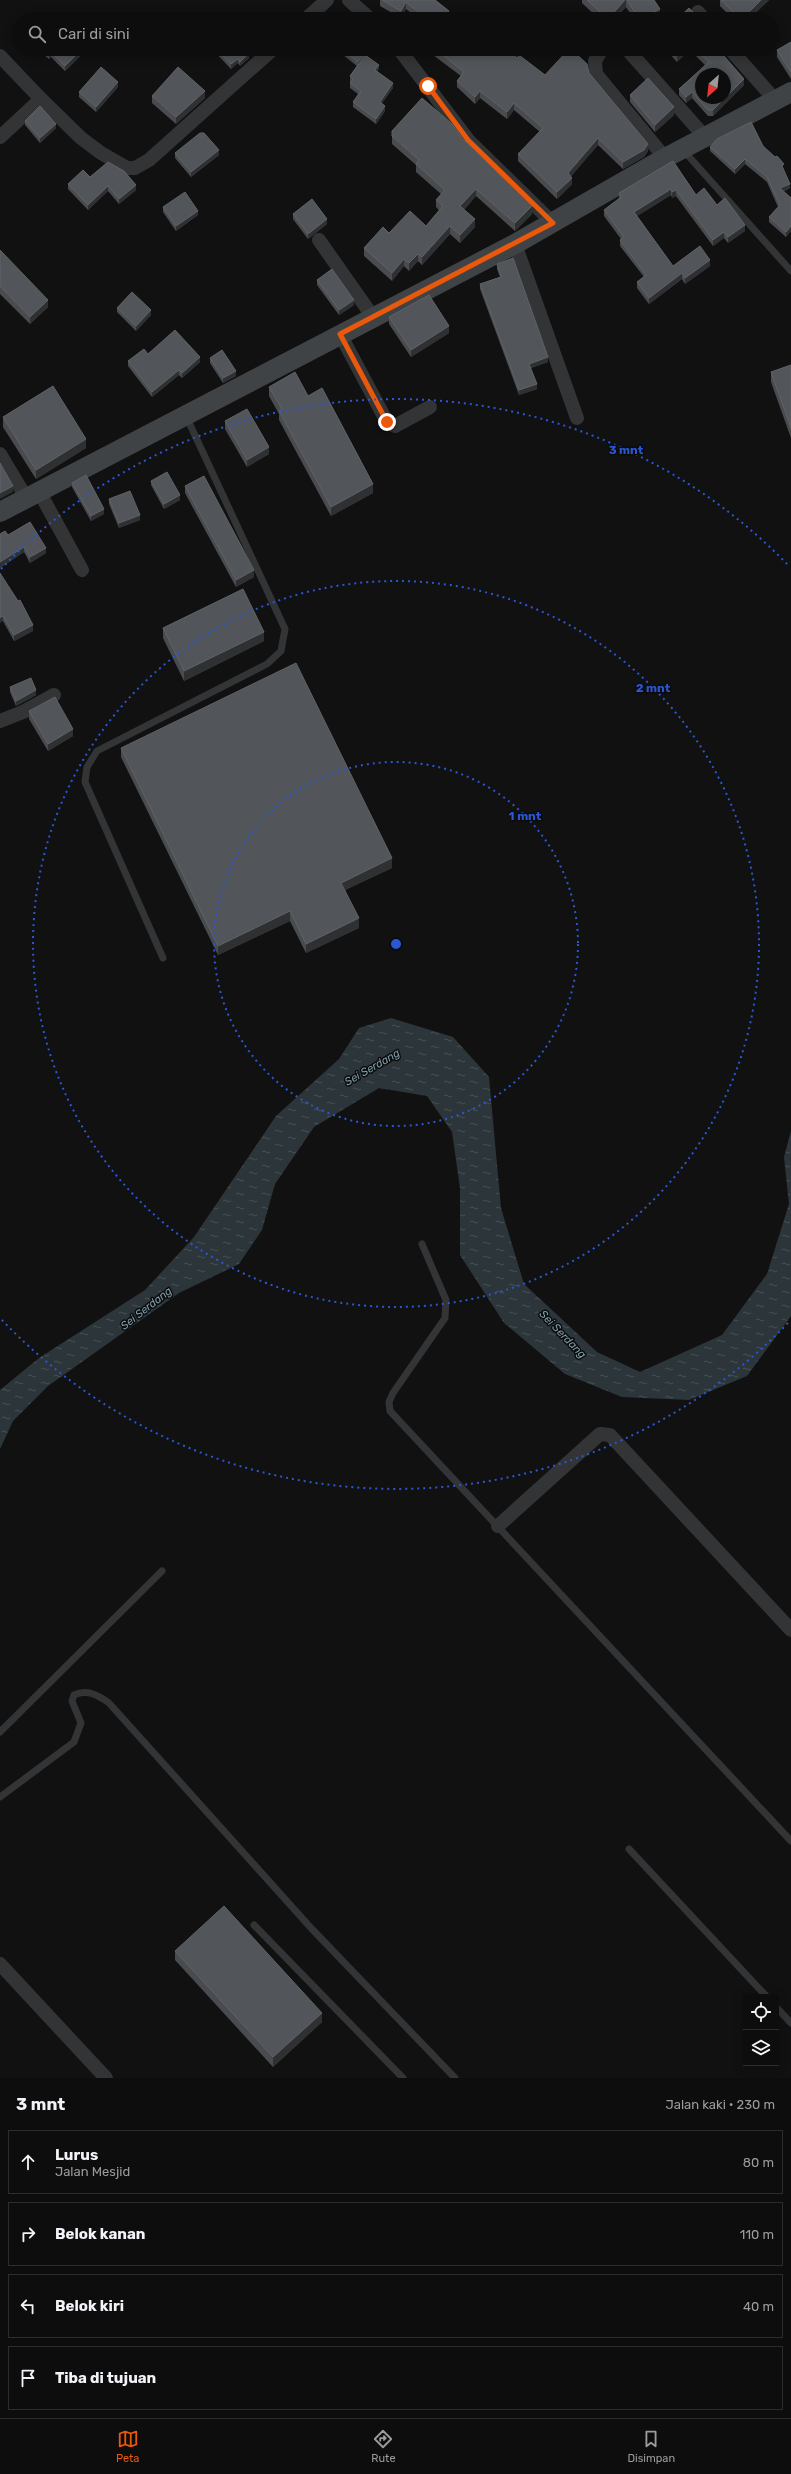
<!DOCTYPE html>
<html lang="id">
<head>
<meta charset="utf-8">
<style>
	:root { --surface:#0d0d0e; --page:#1b1b1c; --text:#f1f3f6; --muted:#9a9c9e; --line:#2d2d2e; --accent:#ea580c }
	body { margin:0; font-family:Rubik,sans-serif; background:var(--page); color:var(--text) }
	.controls { position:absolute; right:12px; bottom:12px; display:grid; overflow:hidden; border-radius:0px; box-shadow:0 2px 10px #0003 }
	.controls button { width:36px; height:36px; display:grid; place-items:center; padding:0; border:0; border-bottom:1px solid var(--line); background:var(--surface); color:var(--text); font:20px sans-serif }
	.compass { position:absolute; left:695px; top:68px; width:36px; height:36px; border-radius:50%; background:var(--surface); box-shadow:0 2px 10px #0003; rotate:207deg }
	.stop { position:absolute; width:12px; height:12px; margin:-9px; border:3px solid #ea580c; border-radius:50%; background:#fff }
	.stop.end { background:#ea580c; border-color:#fff; box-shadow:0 1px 4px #0008 }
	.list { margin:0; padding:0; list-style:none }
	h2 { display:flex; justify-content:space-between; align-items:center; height:52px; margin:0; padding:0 16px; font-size:17px }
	h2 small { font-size:13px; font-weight:400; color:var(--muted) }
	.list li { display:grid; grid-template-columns:26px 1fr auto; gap:12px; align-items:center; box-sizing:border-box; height:64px; margin:0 8px 8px; padding:0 8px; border:1px solid var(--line); border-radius:0px }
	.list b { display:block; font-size:15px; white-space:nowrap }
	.list p { margin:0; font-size:13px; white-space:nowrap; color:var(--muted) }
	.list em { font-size:13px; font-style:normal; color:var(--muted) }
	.icon { flex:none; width:22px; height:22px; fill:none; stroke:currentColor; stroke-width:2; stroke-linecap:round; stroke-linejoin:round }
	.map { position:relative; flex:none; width:791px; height:2078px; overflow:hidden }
	.search { position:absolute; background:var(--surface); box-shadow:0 2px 10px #0003; left:12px; right:12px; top:12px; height:44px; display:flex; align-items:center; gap:10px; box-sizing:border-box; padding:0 14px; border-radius:22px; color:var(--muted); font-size:15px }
	.sheet { height:340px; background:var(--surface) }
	nav { display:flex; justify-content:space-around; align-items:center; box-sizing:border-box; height:56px; border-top:1px solid var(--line); background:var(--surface); font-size:11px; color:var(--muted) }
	nav a { display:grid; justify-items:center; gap:2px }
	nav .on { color:var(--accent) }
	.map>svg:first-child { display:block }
	.water { fill:url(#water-ripples) }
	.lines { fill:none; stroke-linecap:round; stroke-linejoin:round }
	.lane { stroke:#323436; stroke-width:7 }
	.street { stroke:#323436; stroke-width:14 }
	.secondary { stroke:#404346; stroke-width:20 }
	.wall { fill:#494b4e }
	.shaded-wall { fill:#2e3032 }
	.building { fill:#525559; stroke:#5f6367 }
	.route { stroke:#ea580c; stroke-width:5 }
	.ring { fill:none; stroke:#2a57d4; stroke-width:2; stroke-dasharray:2 4 }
	.labels { text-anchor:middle; stroke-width:3; stroke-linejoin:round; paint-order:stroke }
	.water-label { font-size:11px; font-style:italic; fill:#7d9da9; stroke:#0c0c0d }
	.centre { fill:#2a57d4; stroke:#0c0c0d; stroke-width:2 }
	.ring-label { font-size:12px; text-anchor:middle; font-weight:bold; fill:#2a57d4; stroke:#0c0c0d; stroke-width:3; stroke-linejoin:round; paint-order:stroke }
</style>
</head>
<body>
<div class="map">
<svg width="791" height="2078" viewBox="0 0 791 2078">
	<defs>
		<pattern id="water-ripples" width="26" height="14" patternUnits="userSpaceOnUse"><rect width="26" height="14" fill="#2c3539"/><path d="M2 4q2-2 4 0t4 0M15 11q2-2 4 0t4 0" fill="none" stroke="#475053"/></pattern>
	</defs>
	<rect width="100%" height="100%" fill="#111112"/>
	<polygon class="water" points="391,1018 453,1037 489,1077 501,1208 524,1284 597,1352 640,1372 722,1335 767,1274 789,1204 784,1157 791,1131 791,1316 747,1376 689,1400 622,1397 565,1374 504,1323 460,1255 460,1188 452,1132 427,1096 379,1088 314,1127 275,1184 262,1230 239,1264 179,1293 48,1386 13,1421 0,1449 0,1390 39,1358 145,1290 194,1237 276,1116 339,1059 359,1028"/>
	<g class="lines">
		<g class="lane">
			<polyline points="684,151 791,271"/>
			<polyline points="163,958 85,782 87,767 97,751 267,664 281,651 285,629 186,416"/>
			<polyline points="422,1244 446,1300 445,1318 393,1393 389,1402 390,1411 791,1841"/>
			<polyline points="0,1732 162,1571"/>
			<path d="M 0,1797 L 74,1742 L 81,1723 L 72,1701 L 74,1695 C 87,1689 98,1695 109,1703 L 311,1928 L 455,2078"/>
			<polyline points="629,1849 767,1997"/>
			<polyline points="254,1925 403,2078"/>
			<polyline points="776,2007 791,2023"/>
		</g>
		<g class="street">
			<polyline points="349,0 370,19"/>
			<polyline points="698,12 704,19"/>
			<polyline points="306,19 327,0"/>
			<polyline points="399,49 469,141 553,223"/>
			<polyline points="602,49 595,61 596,74 665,158"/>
			<polyline points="627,49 705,137"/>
			<polyline points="730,49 776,101"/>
			<polyline points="0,56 41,99 81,138 101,153 127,168 135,168 149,160 273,49"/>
			<polyline points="0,137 41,99"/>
			<polyline points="319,240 373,317"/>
			<polyline points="515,244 577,418"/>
			<polyline points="340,334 387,422 395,426 430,407"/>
			<polyline points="0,454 27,499"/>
			<polyline points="40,493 82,570"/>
			<polyline points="0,721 23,712 54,695"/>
			<polyline points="498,1526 600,1434 610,1435 791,1630"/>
			<polyline points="0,1964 106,2078"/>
		</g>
		<polyline class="secondary" points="0,512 515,244 665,158 791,92"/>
	</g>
	<g class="wall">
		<polygon points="380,0 435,0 449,17 452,19 418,19 406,9 401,18 380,6"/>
		<polygon points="582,0 654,0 660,17 656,19 634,19 626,7 615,19 599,19 582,3"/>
		<polygon points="720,0 769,0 749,19 733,19 720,6"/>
		<polygon points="791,42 791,79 777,57 777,50"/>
		<polygon points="37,49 82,49 80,52 80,56 65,71 51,57 49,59"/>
		<polygon points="212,49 245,49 249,58 240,66 238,63 231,69"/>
		<polygon points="342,49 372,49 367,56 379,69 377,71 393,88 382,103 385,111 376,124 353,107 353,102 358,94 350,88 350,83 351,82 350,81 350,76 357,66 342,54"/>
		<polygon points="429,49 507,49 517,58 545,75 589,73 648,151 644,157 623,169 598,145 571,176 572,184 557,199 518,161 518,154 540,132 514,110 507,119 480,98 475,104 457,87 457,81 461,76 429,52"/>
		<polygon points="665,49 718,49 744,85 713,116 708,116 692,98 686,103 679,95 679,89 705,65 690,50 677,62"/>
		<polygon points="118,87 96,112 79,97 79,92"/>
		<polygon points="630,95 674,115 655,132 630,102"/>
		<polygon points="152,96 205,98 176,124 152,103"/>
		<polygon points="25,121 56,128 40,143 25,125"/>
		<polygon points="392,131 463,139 532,214 515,231 476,196 464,210 475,227 460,243 450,234 422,265 418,261 409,271 404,266 392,281 364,256 364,248 389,233 426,226 439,210 436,207 436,200 441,194 416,172 416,165 392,144"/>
		<polygon points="763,146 783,169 790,188 783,192 791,198 791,231 786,237 769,222 769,217 778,207 767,182 745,164 735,174 710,151 710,147"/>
		<polygon points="175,153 219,155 191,177 175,158"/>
		<polygon points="673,161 696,195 717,205 745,231 728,243 724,238 713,246 676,196 672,198 671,195 637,216 673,266 710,266 685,284 682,279 649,304 637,288 637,282 644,277 620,246 620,240 621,239 604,216 604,210 619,199 619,193"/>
		<polygon points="90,177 136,190 119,204 108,191 88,210 68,189 68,184"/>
		<polygon points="163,207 198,215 176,231 163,212"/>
		<polygon points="293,214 327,224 308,239 293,219"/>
		<polygon points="0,250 48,307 30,324 0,294"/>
		<polygon points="497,264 548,362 531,368 537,389 519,395 480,289 480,284 500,277 497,269"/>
		<polygon points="317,280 354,305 339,315 317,285"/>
		<polygon points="117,308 151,315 136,331 117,312"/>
		<polygon points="389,317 449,333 411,357 389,324"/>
		<polygon points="148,354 200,362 182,378 179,375 152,397 128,366 128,361"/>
		<polygon points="210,358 236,376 223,383 210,363"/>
		<polygon points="791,365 791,438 771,382 771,372"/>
		<polygon points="269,387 308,396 373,493 331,516 279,420 279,414 269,396"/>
		<polygon points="3,417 86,448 36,479 3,427"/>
		<polygon points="225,421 269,454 247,467 225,429"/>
		<polygon points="151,481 180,500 164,509 151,485"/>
		<polygon points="72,483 104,514 91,521 72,487"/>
		<polygon points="185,486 254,577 236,587 185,493"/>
		<polygon points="109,499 140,520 119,528 109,504"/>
		<polygon points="0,534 8,535 46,553 30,563 24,552 0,568"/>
		<polygon points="0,573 33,631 14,641 3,621"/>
		<polygon points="163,628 264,641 184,681 163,638"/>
		<polygon points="10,687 36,695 16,706 10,692"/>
		<polygon points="29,711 73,736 48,751 29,719"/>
		<polygon points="121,748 392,868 345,890 359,928 306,953 290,921 218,955 121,757"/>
		<polygon points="175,1951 322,2022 273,2067 175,1960"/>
	</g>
	<g class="shaded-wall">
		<polygon points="625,0 626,0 626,7 615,19 608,19"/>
		<polygon points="761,0 769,0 749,19 742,19"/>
		<polygon points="406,2 406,9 401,18 401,11"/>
		<polygon points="660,9 660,17 656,19 642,19"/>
		<polygon points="449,11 449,18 447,15"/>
		<polygon points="78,49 82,49 80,52 80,56 65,71 65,66"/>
		<polygon points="368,49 372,49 358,67 358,62"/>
		<polygon points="685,49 690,49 690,50 677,62 677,56"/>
		<polygon points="51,52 51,57 49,59 49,54"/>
		<polygon points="249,53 249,58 240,66 240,62"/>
		<polygon points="238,59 238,63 231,69 231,64"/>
		<polygon points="379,65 379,69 375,75 375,70"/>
		<polygon points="744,79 744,85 713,116 713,110"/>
		<polygon points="118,82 118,87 96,112 96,107"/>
		<polygon points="393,83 393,88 380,106 380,102"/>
		<polygon points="205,91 205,98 176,124 176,117"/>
		<polygon points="480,91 480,98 475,104 475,97"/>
		<polygon points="692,92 692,98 686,103 686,97"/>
		<polygon points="514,103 514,110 507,119 507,112"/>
		<polygon points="385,106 385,111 376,124 376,119"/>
		<polygon points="674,107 674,115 655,132 655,125"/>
		<polygon points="56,124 56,128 40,143 40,138"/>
		<polygon points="598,138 598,145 568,180 568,173"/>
		<polygon points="648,144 648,151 644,157 623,169 623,162"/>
		<polygon points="219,150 219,155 191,177 191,172"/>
		<polygon points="745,159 745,164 735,174 735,169"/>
		<polygon points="572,178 572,184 557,199 557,192"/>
		<polygon points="790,184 790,188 780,193 780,188"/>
		<polygon points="136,185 136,190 119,204 119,199"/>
		<polygon points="108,186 108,191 88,210 88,205"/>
		<polygon points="476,189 476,196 460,214 460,206"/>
		<polygon points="671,189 671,195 634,218 634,212"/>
		<polygon points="676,190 676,196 672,198 672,192"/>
		<polygon points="532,206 532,214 515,231 515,223"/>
		<polygon points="198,211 198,215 176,231 176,226"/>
		<polygon points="327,219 327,224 308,239 308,234"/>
		<polygon points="475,219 475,227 460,243 460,235"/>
		<polygon points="745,225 745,231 728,243 728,237"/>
		<polygon points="450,226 450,234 422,265 422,257"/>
		<polygon points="791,226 791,231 786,237 786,232"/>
		<polygon points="724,232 724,238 713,246 713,240"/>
		<polygon points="418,254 418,261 409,271 409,263"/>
		<polygon points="404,259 404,266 392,281 392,273"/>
		<polygon points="710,260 710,266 685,284 685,278"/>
		<polygon points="682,273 682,279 649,304 649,298"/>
		<polygon points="48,300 48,307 30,324 30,317"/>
		<polygon points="354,300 354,305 339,315 339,310"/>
		<polygon points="151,310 151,315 136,331 136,326"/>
		<polygon points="449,326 449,333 411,357 411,350"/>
		<polygon points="200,357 200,362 182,378 182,373"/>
		<polygon points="548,357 548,362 529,369 529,364"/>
		<polygon points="179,370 179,375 152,397 152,392"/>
		<polygon points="236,371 236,376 223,383 223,378"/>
		<polygon points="537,384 537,389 519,395 519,390"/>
		<polygon points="86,439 86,448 36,479 36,470"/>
		<polygon points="269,447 269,454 247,467 247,460"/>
		<polygon points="373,484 373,493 331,516 331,507"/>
		<polygon points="13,486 13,492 0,499 0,493"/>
		<polygon points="180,495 180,500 164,509 164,504"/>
		<polygon points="104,509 104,514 91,521 91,516"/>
		<polygon points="140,515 140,520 119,528 119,523"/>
		<polygon points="24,547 24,552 0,568 0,562"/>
		<polygon points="46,548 46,553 30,563 30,557"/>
		<polygon points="254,570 254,577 236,587 236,580"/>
		<polygon points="3,616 3,621 0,623 0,618"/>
		<polygon points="33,625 33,631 14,641 14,635"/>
		<polygon points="264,632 264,641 184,681 184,671"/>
		<polygon points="36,690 36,695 16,706 16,701"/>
		<polygon points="73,729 73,736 48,751 48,744"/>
		<polygon points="392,858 392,868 341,892 341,883"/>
		<polygon points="290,911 290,921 218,955 218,946"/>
		<polygon points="359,918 359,928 306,953 306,944"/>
		<polygon points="322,2013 322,2022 273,2067 273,2057"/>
	</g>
	<g class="building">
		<polygon points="382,0 435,0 449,11 447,15 452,19 427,19 406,2 401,11"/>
		<polygon points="587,0 625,0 608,19"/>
		<polygon points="627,0 654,0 660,9 642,19 639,19"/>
		<polygon points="721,0 761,0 742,19 740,19"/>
		<polygon points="689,8 700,19 677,19"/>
		<polygon points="791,42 791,72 777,50"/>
		<polygon points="42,49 78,49 80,51 65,66 51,52 49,54"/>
		<polygon points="216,49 245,49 249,53 240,62 238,59 231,64"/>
		<polygon points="342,49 368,49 358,62"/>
		<polygon points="435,49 507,49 517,58 519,55 545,75 569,49 571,49 587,64 589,73 648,144 644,150 623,162 598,138 568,173 572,178 557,192 518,154 543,128 514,103 507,112 480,91 475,97 457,81 464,72"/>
		<polygon points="670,49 685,49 677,56"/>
		<polygon points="695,49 718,49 744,79 725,98 725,74 701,74 701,98 725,98 713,110 708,110 692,92 686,97 679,89 709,62"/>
		<polygon points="365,55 379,65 375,70 393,83 380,102 385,106 376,119 353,102 361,91 350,83 353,79 350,76"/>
		<polygon points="101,67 118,82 96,107 79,92"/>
		<polygon points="178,67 205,91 176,117 152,96"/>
		<polygon points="648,78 674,107 655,125 630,95"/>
		<polygon points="422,98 452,124 463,139 532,206 515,223 476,189 460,206 475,219 460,235 450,226 422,257 418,254 409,263 404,259 392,273 364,248 383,227 389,233 410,211 426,226 443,206 436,200 445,190 416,164 419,160 392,136 392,131"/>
		<polygon points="40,106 56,124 40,138 25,121"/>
		<polygon points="751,122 763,146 775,157 777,156 784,164 782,166 790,184 780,188 791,198 791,226 786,232 769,217 780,205 767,177 745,159 735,169 710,147 717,139"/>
		<polygon points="200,133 204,133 219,150 191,172 175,153"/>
		<polygon points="673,161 696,195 704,188 717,205 725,198 745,225 728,237 724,232 713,240 676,190 672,192 671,189 634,212 673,266 700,246 710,260 685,278 682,273 649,298 637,282 646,275 620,240 624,237 604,210 621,197 619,193"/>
		<polygon points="108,162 124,171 136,185 119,199 108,186 88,205 68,184 83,170 90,177"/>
		<polygon points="185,192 198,211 176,226 163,207"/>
		<polygon points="312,199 327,219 308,234 293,214"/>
		<polygon points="0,250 48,300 30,317 0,286"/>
		<polygon points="513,258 548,357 529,364 537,384 519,390 480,284 501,277 497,264"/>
		<polygon points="332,269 354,300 339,310 317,280"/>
		<polygon points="132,292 151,310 136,326 117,308"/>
		<polygon points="429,295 449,326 411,350 389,317"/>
		<polygon points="175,330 200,357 182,373 179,370 152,392 128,361 144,349 148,354"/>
		<polygon points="222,350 236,371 223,378 210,358"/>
		<polygon points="791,365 791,428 771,372"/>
		<polygon points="295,372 308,396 322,388 373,484 331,507 279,411 282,409 269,387"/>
		<polygon points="53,386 86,439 36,470 3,417"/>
		<polygon points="247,409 269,447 247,460 225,421"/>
		<polygon points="0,463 13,486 0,493"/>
		<polygon points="167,472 180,495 164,504 151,481"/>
		<polygon points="86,475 104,509 91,516 72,483"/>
		<polygon points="204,476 254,570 236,580 185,486"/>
		<polygon points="130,491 140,515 119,523 109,499"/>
		<polygon points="30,522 46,548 30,557 24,547 0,562 0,534 5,531 8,535"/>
		<polygon points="0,573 18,601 20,600 33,625 14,635 3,616 0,618"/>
		<polygon points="243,589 264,632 184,671 163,628"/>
		<polygon points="296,663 392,858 341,883 359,918 306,944 290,911 218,946 121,748"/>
		<polygon points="31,678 36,690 16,701 10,687"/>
		<polygon points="55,697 73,729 48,744 29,711"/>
		<polygon points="224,1906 322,2013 273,2057 175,1951"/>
	</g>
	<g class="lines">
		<polyline class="route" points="387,422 340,334 553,223 468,140 428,86"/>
	</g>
	<g class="ring">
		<circle cx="396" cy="944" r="182"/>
		<circle cx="396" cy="944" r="363"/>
		<path d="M788 1323A545 545 0 0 1 1 1319M1 569A545 545 0 0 1 788 565"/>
	</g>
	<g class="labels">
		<g class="water-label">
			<text transform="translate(372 1067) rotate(-30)" y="4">Sei Serdang</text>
			<text transform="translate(146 1308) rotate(-38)" y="4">Sei Serdang</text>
			<text transform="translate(563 1334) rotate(46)" y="4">Sei Serdang</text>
		</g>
	</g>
	<circle cx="396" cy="944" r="6" class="centre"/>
	<g class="ring-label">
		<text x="626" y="454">3 mnt</text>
		<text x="653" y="692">2 mnt</text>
		<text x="525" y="820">1 mnt</text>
	</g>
</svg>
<div class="controls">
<button><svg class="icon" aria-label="locate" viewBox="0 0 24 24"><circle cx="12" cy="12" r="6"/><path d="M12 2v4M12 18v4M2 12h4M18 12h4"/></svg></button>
<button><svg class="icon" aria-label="layers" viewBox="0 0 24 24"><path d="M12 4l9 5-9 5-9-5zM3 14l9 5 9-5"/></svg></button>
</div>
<svg class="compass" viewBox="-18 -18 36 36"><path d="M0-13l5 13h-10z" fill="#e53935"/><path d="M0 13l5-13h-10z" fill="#9a9c9e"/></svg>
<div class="stop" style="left:428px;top:86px"></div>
<div class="stop end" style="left:387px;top:422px"></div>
<div class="search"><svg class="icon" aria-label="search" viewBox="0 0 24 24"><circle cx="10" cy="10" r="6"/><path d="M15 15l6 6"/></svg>Cari di sini</div>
</div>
<section class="sheet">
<h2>3 mnt<small>Jalan kaki · 230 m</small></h2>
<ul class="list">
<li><svg class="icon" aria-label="ahead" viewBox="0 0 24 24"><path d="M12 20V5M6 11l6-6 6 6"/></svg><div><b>Lurus</b><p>Jalan Mesjid</p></div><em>80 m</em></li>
<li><svg class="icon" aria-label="right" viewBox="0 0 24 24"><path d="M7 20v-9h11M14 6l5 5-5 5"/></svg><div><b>Belok kanan</b></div><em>110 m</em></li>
<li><svg class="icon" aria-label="left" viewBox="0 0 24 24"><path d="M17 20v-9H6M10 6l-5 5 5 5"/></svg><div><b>Belok kiri</b></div><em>40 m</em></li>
<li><svg class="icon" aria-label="arrive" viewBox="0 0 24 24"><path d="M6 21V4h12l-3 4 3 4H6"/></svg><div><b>Tiba di tujuan</b></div></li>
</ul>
</section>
<nav>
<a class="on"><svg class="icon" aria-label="map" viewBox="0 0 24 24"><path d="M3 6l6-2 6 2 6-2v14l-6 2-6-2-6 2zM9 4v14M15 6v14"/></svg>Peta</a>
<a><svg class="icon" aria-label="directions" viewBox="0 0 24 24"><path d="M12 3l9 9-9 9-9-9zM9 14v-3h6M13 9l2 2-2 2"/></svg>Rute</a>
<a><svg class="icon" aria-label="saved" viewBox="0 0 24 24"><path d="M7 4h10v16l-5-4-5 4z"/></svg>Disimpan</a>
</nav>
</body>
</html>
